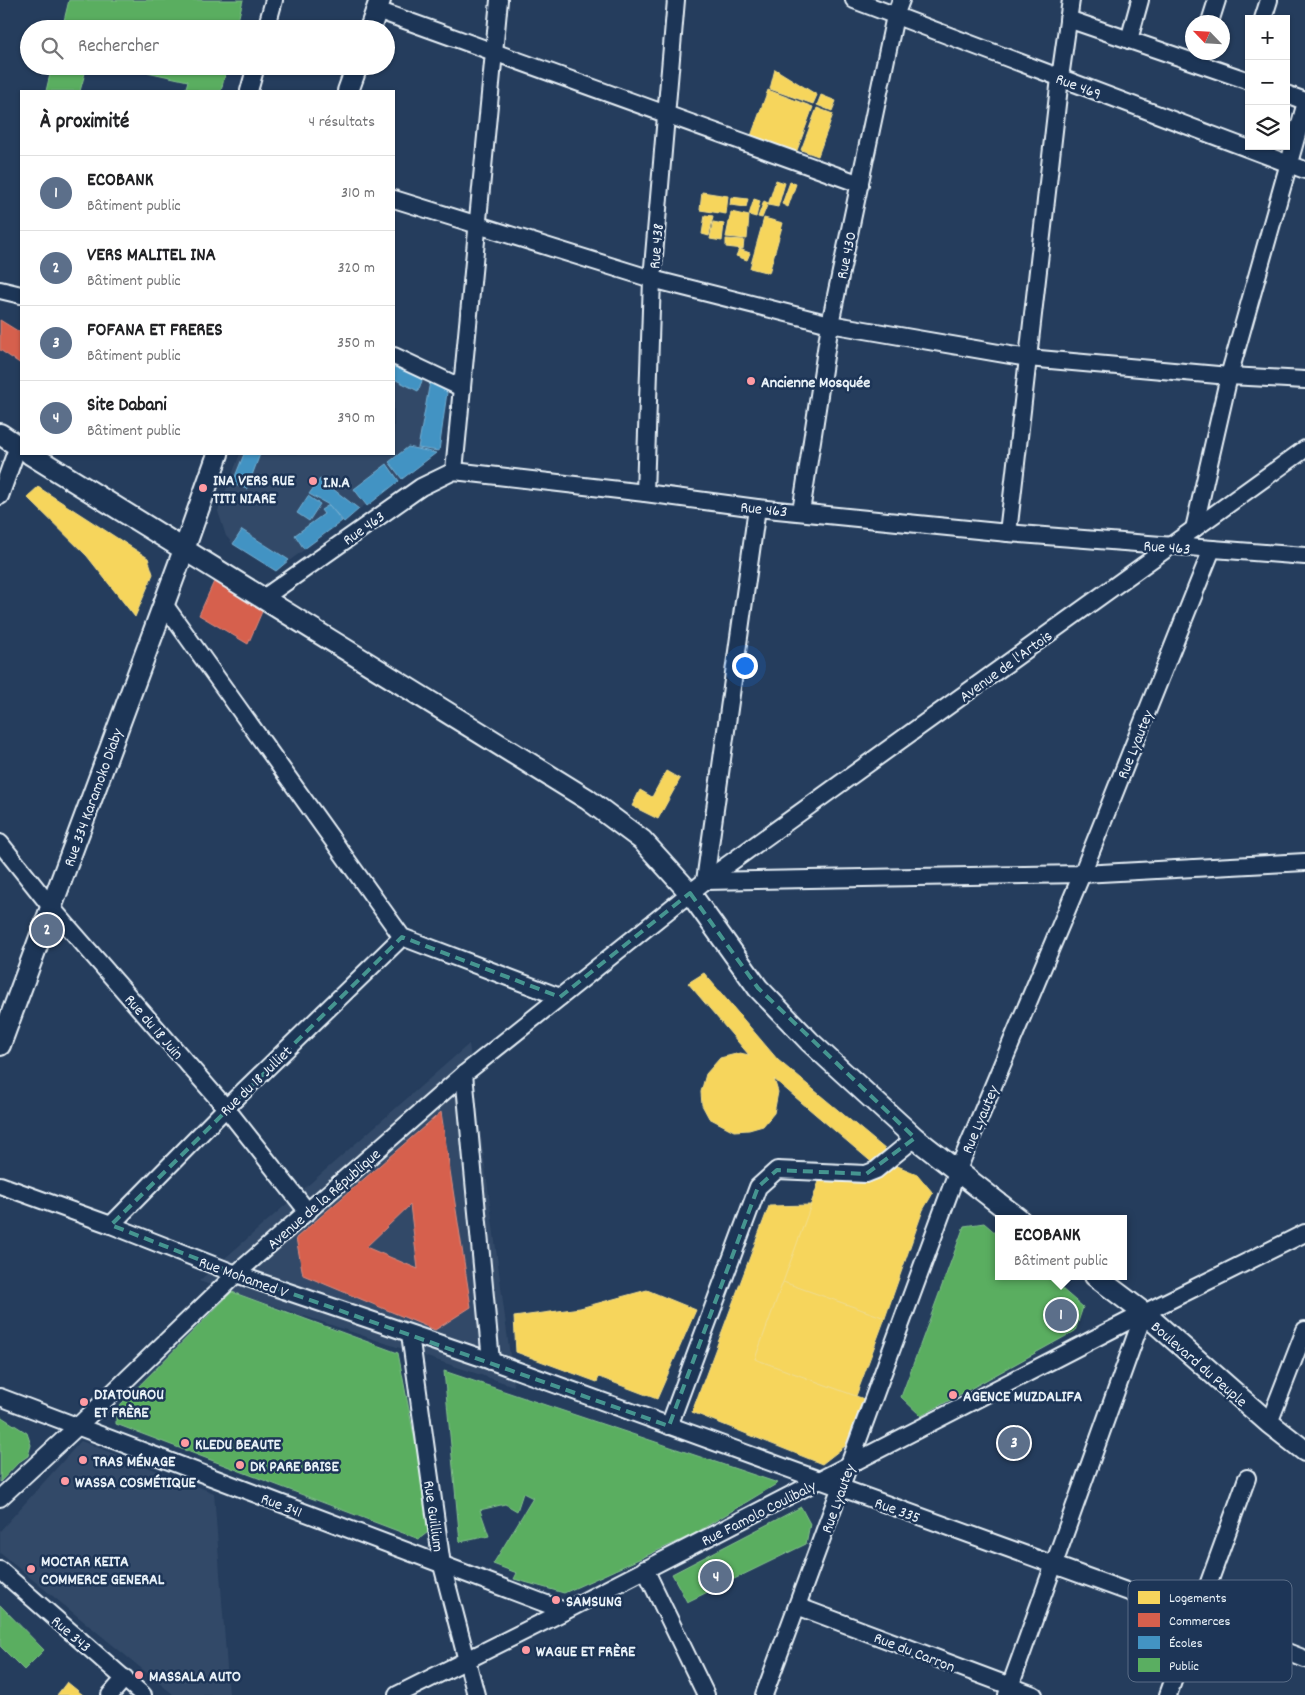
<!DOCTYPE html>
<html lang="fr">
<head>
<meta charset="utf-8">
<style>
	:root { --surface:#fff; --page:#f2f2f2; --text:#202124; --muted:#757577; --line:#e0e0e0; --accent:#ea580c }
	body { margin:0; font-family:Dekko,sans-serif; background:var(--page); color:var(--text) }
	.controls { position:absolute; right:15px; top:15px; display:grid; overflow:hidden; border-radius:0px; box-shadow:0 1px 4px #0004 }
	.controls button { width:45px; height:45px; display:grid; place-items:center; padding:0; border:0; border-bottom:1px solid var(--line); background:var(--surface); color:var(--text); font:25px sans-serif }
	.compass { position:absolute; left:1185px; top:15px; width:45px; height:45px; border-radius:50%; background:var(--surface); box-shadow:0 1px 4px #0004; rotate:295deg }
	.you { position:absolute; left:744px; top:665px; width:18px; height:18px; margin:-12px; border:4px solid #fff; border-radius:50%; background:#1a73e8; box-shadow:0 0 0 8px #1a73e833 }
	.badge { display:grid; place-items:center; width:32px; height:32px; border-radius:50%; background:var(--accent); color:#fff; font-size:16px; font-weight:700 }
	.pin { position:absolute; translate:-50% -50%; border:2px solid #fff; box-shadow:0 1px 5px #0006 }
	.popup { position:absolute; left:995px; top:1215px; width:132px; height:65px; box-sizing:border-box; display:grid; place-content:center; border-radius:0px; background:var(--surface); filter:drop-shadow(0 1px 4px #0005); font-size:16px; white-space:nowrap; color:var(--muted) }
	.popup b { font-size:19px; color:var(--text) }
	.popup::after { content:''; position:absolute; left:50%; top:100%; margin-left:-10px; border:10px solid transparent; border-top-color:var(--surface) }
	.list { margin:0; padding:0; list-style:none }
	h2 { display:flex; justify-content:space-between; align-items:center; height:65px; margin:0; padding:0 20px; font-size:21px }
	h2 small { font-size:16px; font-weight:400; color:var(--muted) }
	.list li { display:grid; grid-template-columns:32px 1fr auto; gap:15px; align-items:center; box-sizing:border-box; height:75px; padding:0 20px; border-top:1px solid var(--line) }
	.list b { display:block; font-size:19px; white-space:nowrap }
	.list p { margin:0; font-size:16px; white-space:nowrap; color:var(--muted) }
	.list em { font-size:16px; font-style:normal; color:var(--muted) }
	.icon { flex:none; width:28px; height:28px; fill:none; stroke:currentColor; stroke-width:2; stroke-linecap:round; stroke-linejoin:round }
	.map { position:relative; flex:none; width:1305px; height:1695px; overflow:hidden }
	.search { position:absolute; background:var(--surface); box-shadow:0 1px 4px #0004; left:20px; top:20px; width:375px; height:55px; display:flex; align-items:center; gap:12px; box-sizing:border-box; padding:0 18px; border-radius:28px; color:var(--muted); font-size:19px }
	.panel { position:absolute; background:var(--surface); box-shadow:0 1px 4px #0004; left:20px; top:90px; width:375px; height:365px; border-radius:0px }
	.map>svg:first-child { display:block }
	.built { fill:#334a68 }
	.homes { fill:#f6d55c; stroke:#f2dd8b }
	.shops { fill:#d6604d; stroke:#db8c80; fill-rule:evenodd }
	.schools { fill:#4393c3; stroke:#74afd3 }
	.public { fill:#5aae61; stroke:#85c28e }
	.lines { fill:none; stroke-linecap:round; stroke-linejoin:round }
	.minor-casing { stroke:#e8f1f8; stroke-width:20 }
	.major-casing { stroke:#e8f1f8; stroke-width:24 }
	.minor { stroke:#1d3557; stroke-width:16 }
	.major { stroke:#1d3557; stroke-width:20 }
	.marked { fill:none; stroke:#459590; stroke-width:4; stroke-dasharray:10 6; stroke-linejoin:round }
	.poi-dot { fill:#ff9aa2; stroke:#1d3557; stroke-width:2 }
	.labels { text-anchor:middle; stroke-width:5; stroke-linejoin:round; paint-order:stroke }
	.street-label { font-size:16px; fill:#e8f1f8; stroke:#1d3557 }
	.poi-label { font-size:16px; font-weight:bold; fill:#e8f1f8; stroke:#1d3557; text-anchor:start }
	.key { fill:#1d3557; stroke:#5a6d87; stroke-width:1 }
	.key-label { font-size:14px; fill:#e8f1f8 }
</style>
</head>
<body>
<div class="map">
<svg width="1305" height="1695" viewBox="0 0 1305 1695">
	<rect width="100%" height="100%" fill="#253d5d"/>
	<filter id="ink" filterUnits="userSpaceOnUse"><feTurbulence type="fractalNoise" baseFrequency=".02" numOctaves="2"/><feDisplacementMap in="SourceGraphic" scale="10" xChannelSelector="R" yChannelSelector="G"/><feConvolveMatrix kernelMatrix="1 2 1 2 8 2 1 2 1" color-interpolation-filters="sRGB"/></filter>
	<g filter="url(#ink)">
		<g class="built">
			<polygon points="394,362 446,387 437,452 278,569 233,544 226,536 218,511 240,454 394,454"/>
			<polygon points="469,1044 514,1386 199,1281"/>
			<polygon points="81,1441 214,1493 229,1695 174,1695 0,1553 0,1531"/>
		</g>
		<g class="homes">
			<polygon points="775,69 817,95 813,104 770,89"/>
			<polygon points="768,90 813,107 796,153 751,136"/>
			<polygon points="821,95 836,101 832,111 817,105"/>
			<polygon points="817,108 833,114 818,156 801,150"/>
			<polygon points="776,180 785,183 778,207 768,205"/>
			<polygon points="790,182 796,184 788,207 782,204"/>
			<polygon points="702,192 728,196 726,214 700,210"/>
			<polygon points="731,197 748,199 746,207 730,205"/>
			<polygon points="754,199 760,201 756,217 749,215"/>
			<polygon points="764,201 768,203 762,218 758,217"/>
			<polygon points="731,212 749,216 747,239 726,237"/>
			<polygon points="705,215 713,216 709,236 702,234"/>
			<polygon points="764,218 783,223 769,273 750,268"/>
			<polygon points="713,222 724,224 722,241 710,239"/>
			<polygon points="726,239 744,240 743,249 726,247"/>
			<polygon points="739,249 750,253 747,260 736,256"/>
			<polygon points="38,487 148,558 153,574 135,617 87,556 27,497"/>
			<polygon points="666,771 680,779 658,819 632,806 640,790 652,797"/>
			<polygon points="704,973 778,1060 886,1150 875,1165 774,1079 778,1092 774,1113 763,1126 749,1130 734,1131 709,1118 702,1105 701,1092 706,1074 720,1058 740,1053 749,1055 688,983"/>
			<polygon points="895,1165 917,1174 933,1193 923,1210 885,1318 783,1282 822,1173 862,1178 872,1182 879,1173"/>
			<polygon points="811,1205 755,1359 864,1399 845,1446 822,1464 692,1412 769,1206"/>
			<polygon points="783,1282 885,1318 856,1396 755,1359"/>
			<polygon points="647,1290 696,1310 657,1399 599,1377 597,1382 516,1352 514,1317 580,1308"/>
			<polygon points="67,1682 83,1695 57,1695"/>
		</g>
		<g class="shops">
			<polygon points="0,320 21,333 21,364 0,350"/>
			<polygon points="216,577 264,607 248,644 199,615"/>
			<path d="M 441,1112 L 471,1307 L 435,1330 L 303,1275 L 296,1238 ZM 410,1205 L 418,1269 L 366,1247 Z"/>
		</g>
		<g class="schools">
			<polygon points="394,362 424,376 418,391 394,379"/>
			<polygon points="431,376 448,385 439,451 418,448"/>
			<polygon points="408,447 436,453 402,479 389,462"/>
			<polygon points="244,454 260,454 247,489 232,484"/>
			<polygon points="387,464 399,481 367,506 354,489"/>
			<polygon points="320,479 359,509 344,522 329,505 309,494"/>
			<polygon points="308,496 320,504 309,521 297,513"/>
			<polygon points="329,505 342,521 304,549 295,535 324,514 321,510"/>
			<polygon points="242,530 289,560 276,571 233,544"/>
		</g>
		<g class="public">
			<polygon points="69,0 243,0 236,29 62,29"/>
			<polygon points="52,66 87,66 80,91 46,91"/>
			<polygon points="120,66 227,66 221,91 185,91 188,81"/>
			<polygon points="984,1223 998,1235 998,1276 1047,1276 1083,1307 1075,1331 921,1416 901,1397 964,1226"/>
			<polygon points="232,1292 398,1353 432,1529 419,1539 116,1424 116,1409"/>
			<polygon points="444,1371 778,1483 692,1535 564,1593 514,1579 517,1573 493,1564 533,1498 523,1493 517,1511 505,1504 480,1510 489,1536 460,1542"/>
			<polygon points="0,1416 27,1433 31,1445 28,1456 19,1462 0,1482"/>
			<polygon points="801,1507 810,1524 806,1544 687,1602 672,1574"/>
			<polygon points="0,1605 44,1650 24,1670 0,1646"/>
		</g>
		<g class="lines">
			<defs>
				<g id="minor">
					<polyline points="854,0 1305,170"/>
					<polyline points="377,10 860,184"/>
					<polyline points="1068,19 1249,81"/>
					<polyline points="1263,19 1269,0"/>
					<polyline points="1210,22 1217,0"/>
					<polyline points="266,29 274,0"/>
					<polyline points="1129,40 1140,0"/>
					<polyline points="249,91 256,66"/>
					<polyline points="1286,94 1305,101"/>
					<polyline points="394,199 652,279 830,324 1028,358 1229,376 1305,380"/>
					<polyline points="0,290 21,295"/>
					<polyline points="394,356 462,388"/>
					<polyline points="454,471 499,0"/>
					<polyline points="645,493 652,279 676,0"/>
					<polyline points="0,496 18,446"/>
					<polyline points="801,512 830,324 895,16 901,0"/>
					<polyline points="1194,529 1229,376 1305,106"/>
					<polyline points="1008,533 1060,78 1071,0"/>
					<polyline points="262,599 421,487 454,471 645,493 757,508 1008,533 1305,556"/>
					<polyline points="164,604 402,937 560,997"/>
					<polyline points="0,843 51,907 226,1108 308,1212"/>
					<polyline points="705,881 1082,874 1305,862"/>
					<polyline points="705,881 757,508"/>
					<polyline points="464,1074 491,1361"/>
					<polyline points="0,1185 111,1225 236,1274 491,1361 1198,1617 1305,1659"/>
					<polyline points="111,1225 226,1108 402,937"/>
					<polyline points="410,1334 442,1565 476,1695"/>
					<polyline points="0,1397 565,1611"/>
					<polyline points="1269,1423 1305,1330"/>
					<polyline points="669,1426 758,1187 777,1170 866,1174 876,1170 915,1138"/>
					<polyline points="0,1498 77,1427 236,1274 464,1074 705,881 1305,449"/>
					<polyline points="645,1569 706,1695"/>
					<polyline points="0,1570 143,1695"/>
					<polyline points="797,1606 1034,1695"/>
					<polyline points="110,1695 125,1678"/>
					<polyline points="397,1695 565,1611 1144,1313 1305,1233"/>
					<polyline points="764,1695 957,1172 1082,874 1212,549"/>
					<polyline points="1007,1695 1144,1313"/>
					<polyline points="1168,1695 1247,1478"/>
				</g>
				<g id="major">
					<polyline points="370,29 380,0"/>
					<polyline points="348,91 357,66"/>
					<polyline points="0,434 21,448"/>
					<polyline points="30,454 587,799 642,840 690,893 758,988 810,1042 915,1138 1019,1219"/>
					<polyline points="0,1045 181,558 218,454"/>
					<polyline points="1095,1276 1144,1313 1269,1423 1305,1451"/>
				</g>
			</defs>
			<use href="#minor" class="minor-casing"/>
			<use href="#major" class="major-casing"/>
			<use href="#minor" class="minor"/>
			<use href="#major" class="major"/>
		</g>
	</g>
	<path class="marked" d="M 690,893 L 758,988 L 915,1138 L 866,1174 L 777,1170 L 758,1187 L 669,1426 L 236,1274 L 111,1225 L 402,937 L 560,997 Z"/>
	<g class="poi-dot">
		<circle cx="751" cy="381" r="5"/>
		<circle cx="313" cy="481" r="5"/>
		<circle cx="203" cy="488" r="5"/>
		<circle cx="953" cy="1395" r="5"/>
		<circle cx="84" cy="1402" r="5"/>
		<circle cx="185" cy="1443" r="5"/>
		<circle cx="83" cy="1460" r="5"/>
		<circle cx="240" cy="1465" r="5"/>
		<circle cx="65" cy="1481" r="5"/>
		<circle cx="31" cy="1569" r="5"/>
		<circle cx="556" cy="1600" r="5"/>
		<circle cx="526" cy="1650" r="5"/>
		<circle cx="139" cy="1675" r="5"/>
	</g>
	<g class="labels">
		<g class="street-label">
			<text transform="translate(1079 85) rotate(21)" y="6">Rue 469</text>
			<text transform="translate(655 246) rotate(-85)" y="6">Rue 438</text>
			<text transform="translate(845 255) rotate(-78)" y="6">Rue 430</text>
			<text transform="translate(764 508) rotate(6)" y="6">Rue 463</text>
			<text transform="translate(363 527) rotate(-35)" y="6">Rue 463</text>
			<text transform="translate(1167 546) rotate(4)" y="6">Rue 463</text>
			<text transform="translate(1005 665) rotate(-36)" y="6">Avenue de l'Artois</text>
			<text transform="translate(1134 744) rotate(-68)" y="6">Rue Lyautey</text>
			<text transform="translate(92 797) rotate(-70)" y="6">Rue 334 Karamoko Diaby</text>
			<text transform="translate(155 1026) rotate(49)" y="6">Rue du 18 Juin</text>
			<text transform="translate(255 1080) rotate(-44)" y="6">Rue du 18 Julliet</text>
			<text transform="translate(979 1119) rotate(-67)" y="6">Rue Lyautey</text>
			<text transform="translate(323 1198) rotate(-41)" y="6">Avenue de la République</text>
			<text transform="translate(244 1276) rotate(20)" y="6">Rue Mohamed V</text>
			<text transform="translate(1200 1363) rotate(41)" y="6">Boulevard du Peuple</text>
			<text transform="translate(837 1498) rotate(-70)" y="6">Rue Lyautey</text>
			<text transform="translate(282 1504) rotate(21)" y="6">Rue 341</text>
			<text transform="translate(898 1509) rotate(20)" y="6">Rue 335</text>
			<text transform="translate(758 1512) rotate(-27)" y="6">Rue Famolo Coulibaly</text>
			<text transform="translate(435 1516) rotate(82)" y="6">Rue Guillium</text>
			<text transform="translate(72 1633) rotate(41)" y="6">Rue 343</text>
			<text transform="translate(915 1651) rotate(21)" y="6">Rue du Carron</text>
		</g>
		<g class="poi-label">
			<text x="761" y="387">Ancienne Mosquée</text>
			<text x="213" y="485">INA VERS RUE<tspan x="213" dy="18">TITI NIARE</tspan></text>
			<text x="323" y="487">I.N.A</text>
			<text x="94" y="1399">DIATOUROU<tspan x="94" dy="18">ET FRÈRE</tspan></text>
			<text x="963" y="1401">AGENCE MUZDALIFA</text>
			<text x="195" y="1449">KLEDU BEAUTE</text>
			<text x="93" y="1466">TRAS MÉNAGE</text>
			<text x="250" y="1471">DK PARE BRISE</text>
			<text x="75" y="1487">WASSA COSMÉTIQUE</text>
			<text x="41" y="1566">MOCTAR KEITA<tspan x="41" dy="18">COMMERCE GENERAL</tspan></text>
			<text x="566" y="1606">SAMSUNG</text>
			<text x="536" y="1656">WAGUE ET FRÈRE</text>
			<text x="149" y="1681">MASSALA AUTO</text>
		</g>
	</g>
	<rect x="1128" y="1580" width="164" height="102" rx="8" class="key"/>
	<rect x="1138" y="1591" width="22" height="13" fill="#f6d55c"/>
	<rect x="1138" y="1613" width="22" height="14" fill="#d6604d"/>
	<rect x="1138" y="1636" width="22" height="13" fill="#4393c3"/>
	<rect x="1138" y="1658" width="22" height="14" fill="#5aae61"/>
	<g class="key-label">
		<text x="1169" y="1602">Logements</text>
		<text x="1169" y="1625">Commerces</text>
		<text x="1169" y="1647">Écoles</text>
		<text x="1169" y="1670">Public</text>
	</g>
</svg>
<div class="controls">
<button>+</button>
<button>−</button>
<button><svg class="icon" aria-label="layers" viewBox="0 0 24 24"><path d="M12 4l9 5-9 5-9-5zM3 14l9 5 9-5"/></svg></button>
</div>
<svg class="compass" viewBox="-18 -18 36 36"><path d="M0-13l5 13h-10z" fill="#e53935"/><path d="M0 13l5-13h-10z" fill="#757577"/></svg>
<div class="you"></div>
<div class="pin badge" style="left:1061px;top:1315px;background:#5c6f8a">1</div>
<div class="popup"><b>ECOBANK</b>Bâtiment public</div>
<div class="pin badge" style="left:47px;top:930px;background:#5c6f8a">2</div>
<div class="pin badge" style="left:1014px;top:1443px;background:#5c6f8a">3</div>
<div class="pin badge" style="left:716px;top:1577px;background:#5c6f8a">4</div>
<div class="search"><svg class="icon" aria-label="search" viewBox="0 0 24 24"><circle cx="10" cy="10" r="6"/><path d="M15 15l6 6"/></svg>Rechercher</div>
<section class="panel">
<h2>À proximité<small>4 résultats</small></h2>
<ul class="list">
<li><span class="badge" style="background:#5c6f8a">1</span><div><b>ECOBANK</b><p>Bâtiment public</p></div><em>310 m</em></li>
<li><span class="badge" style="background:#5c6f8a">2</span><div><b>VERS MALITEL INA</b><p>Bâtiment public</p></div><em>320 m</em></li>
<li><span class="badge" style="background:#5c6f8a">3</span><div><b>FOFANA ET FRERES</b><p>Bâtiment public</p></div><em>350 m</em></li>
<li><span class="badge" style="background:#5c6f8a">4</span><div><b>Site Dabani</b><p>Bâtiment public</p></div><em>390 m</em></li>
</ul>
</section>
</div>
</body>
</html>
